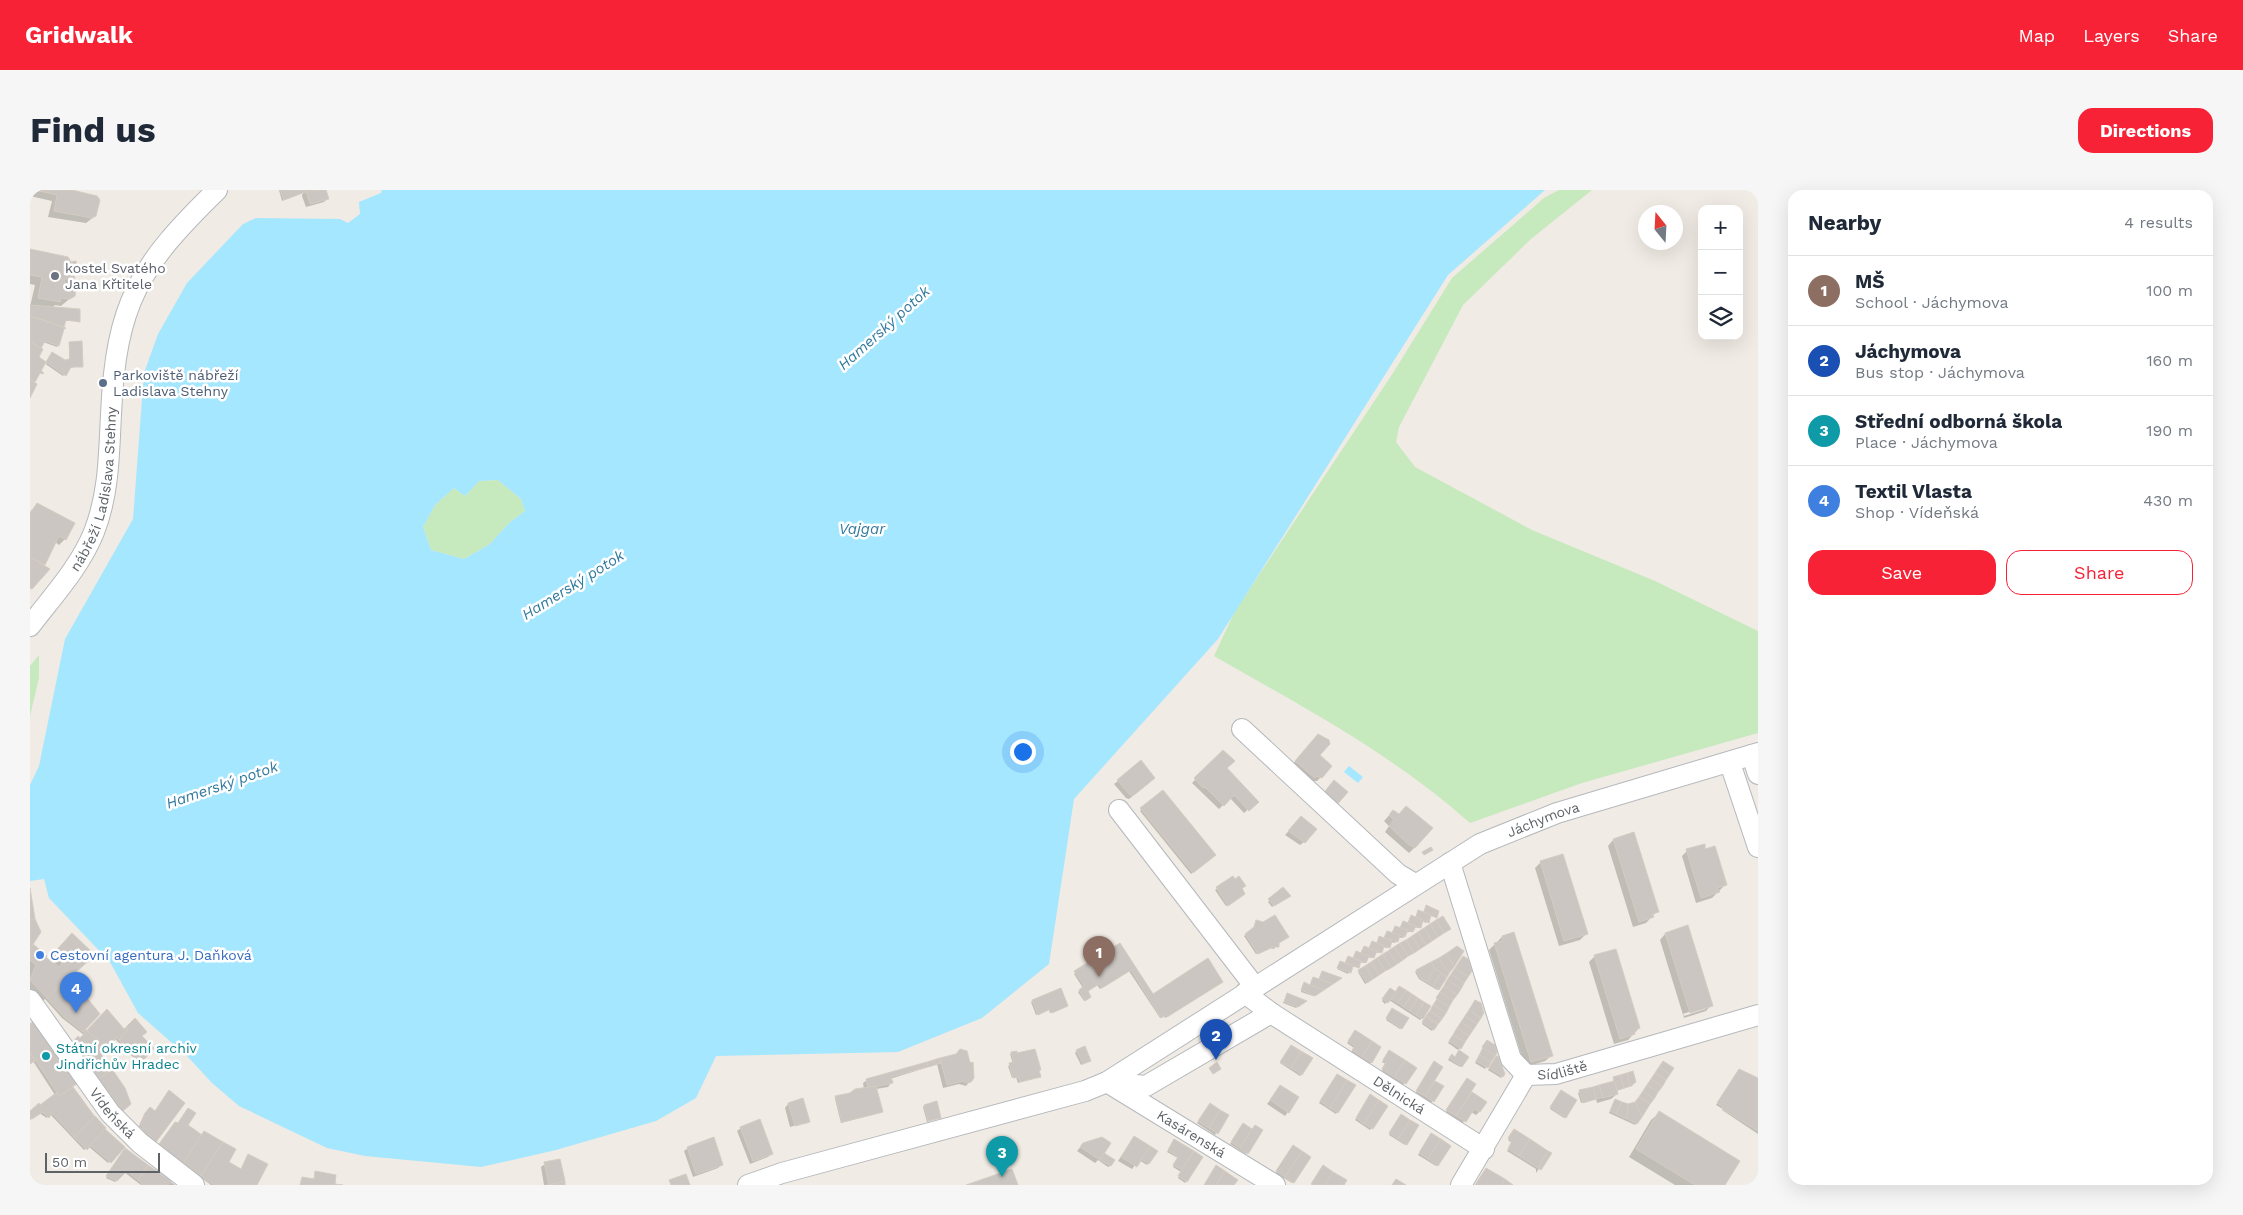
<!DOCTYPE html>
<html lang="en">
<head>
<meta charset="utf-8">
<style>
	:root { --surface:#fff; --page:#f6f6f7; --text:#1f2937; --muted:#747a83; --line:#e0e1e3; --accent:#f82236 }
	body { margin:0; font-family:"Work Sans",sans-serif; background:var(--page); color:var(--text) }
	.controls { position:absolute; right:15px; top:15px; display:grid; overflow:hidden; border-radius:10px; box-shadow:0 5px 20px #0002 }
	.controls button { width:45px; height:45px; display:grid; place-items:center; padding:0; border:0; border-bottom:1px solid var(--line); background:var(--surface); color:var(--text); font:25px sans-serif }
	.compass { position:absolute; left:1608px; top:15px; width:45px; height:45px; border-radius:50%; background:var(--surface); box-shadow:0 5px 20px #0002; rotate:342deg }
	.scale { position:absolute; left:15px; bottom:12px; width:115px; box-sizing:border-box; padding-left:5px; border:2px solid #5c6266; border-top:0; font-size:14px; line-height:18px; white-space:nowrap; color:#5c6266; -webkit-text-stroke:4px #fff; paint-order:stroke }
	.you { position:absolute; left:992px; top:561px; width:18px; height:18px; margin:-12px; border:4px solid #fff; border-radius:50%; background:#1a73e8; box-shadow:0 0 0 8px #1a73e833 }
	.badge { display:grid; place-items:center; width:32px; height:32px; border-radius:50%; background:var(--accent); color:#fff; font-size:16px; font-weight:700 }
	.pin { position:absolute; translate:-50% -41px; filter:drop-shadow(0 1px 2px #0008) }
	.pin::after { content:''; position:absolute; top:26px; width:18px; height:15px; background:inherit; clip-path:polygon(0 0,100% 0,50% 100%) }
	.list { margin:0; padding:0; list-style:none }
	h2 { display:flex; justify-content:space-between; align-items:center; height:65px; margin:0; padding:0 20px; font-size:21px }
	h2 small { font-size:16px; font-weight:400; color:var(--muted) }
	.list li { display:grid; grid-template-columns:32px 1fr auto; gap:15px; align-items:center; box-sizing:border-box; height:70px; padding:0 20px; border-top:1px solid var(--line) }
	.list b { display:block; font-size:19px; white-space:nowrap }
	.list p { margin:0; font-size:16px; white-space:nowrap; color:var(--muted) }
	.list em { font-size:16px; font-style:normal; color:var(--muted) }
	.actions { display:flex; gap:10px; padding:15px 20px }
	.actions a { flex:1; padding:11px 0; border:1px solid var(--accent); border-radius:15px; text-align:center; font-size:18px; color:var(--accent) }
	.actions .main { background:var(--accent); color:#fff }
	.icon { flex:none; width:28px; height:28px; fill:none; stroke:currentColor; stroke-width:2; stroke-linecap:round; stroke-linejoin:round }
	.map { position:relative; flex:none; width:1728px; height:995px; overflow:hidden; border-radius:15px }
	header { display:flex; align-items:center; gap:30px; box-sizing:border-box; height:70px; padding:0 25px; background:var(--accent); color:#fff }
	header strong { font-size:24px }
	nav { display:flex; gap:28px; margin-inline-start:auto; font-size:18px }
	.intro { display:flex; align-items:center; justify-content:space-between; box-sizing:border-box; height:120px; padding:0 30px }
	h1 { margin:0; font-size:35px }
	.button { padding:12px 22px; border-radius:15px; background:var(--accent); color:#fff; font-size:18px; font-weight:700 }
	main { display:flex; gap:30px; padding:0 30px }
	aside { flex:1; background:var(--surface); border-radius:15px; box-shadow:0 5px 20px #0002 }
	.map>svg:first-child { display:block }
	.green { fill:#c6e9be }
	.water { fill:#a5e7ff; fill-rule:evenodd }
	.shadow { fill:#0003; fill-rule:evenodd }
	.building { fill:#cbc6c1; stroke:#d5ccc2 }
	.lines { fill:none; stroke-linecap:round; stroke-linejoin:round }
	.minor-casing { stroke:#b5b8bc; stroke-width:22 }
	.minor { stroke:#fff; stroke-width:20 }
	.worship-dot { fill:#6b7280; stroke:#fff; stroke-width:2 }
	.service-dot { fill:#5c6f8a; stroke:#fff; stroke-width:2 }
	.shop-dot { fill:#3f7fe0; stroke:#fff; stroke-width:2 }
	.culture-dot { fill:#0f9aa8; stroke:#fff; stroke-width:2 }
	.labels { text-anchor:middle; stroke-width:5; stroke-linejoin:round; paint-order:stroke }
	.worship-label { font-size:14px; fill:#5b616d; stroke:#fff; text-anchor:start }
	.service-label { font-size:14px; fill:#4e5e75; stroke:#fff; text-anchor:start }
	.street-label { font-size:14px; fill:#5c6266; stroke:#fff }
	.shop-label { font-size:14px; fill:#366cbe; stroke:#fff; text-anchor:start }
	.culture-label { font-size:14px; fill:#0d838f; stroke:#fff; text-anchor:start }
	.water-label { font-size:15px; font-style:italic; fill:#31799e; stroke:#fff }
</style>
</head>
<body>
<header>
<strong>Gridwalk</strong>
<nav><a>Map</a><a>Layers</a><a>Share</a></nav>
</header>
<div class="intro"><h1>Find us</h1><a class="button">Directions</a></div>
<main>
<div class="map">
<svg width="1728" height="995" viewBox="0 0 1728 995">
	<rect width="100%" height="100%" fill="#f0ebe4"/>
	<g class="green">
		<path d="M 1529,0 L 1562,0 L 1501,49 L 1433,115 L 1369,237 L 1366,252 L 1385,277 L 1502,340 L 1625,391 L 1728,441 L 1728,543 L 1552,593 L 1440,633 C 1364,565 1273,517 1184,466 L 1205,421 L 1363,183 L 1422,88 L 1514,8 Z"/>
		<polygon points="468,290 491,309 495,321 479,333 460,354 434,369 401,360 393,337 405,315 424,298 435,306 449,291"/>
		<polygon points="9,465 9,488 0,526 0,476"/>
	</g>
	<g class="water">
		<path d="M 352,0 L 1515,0 L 1418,85 L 1188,449 L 1044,609 L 1019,774 L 952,828 L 868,862 L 686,866 L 666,908 L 626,931 L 526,960 L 451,977 L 335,966 L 297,958 L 209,916 L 182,893 L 158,867 L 108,823 L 80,772 L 19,708 L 14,689 L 0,691 L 0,595 L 9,576 L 35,449 L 103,329 L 114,183 L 128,144 L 157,93 L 213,34 L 226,28 L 310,29 L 318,33 L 330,24 L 329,12 L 351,3 ZM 468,290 L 491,309 L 495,321 L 479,333 L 460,354 L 434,369 L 401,360 L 393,337 L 405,315 L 424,298 L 435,306 L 449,291 Z"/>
		<polygon points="1319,576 1333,587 1328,593 1314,582"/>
	</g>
	<g class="shadow">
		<polygon points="0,0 34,0 65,26 56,33 18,27 22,11 0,6"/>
		<polygon points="249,0 295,0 298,8 294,12 276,17 272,6 273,2 252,11"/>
		<polygon points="0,60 46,75 41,80 40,85 43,88 37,95 44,105 31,116 25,115 22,118 49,131 34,131 28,155 27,157 13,152 7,168 16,174 21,165 35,171 39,170 40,153 52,176 39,178 33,186 14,173 3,193 0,205 0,117 5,95 0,94"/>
		<polygon points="7,314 35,349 29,355 25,352 13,376 18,379 0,399 0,322"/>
		<polygon points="1285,550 1291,587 1287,591 1280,591 1262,575"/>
		<polygon points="1193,562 1195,578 1227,611 1214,623 1200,608 1189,619 1162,593"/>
		<polygon points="1088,591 1120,592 1099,609 1096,608 1084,594"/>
		<polygon points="1133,602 1184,664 1161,684 1110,621"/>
		<polygon points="1363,621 1385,657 1379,663 1355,642 1359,636 1354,631"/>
		<polygon points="1268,631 1274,652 1270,655 1255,645"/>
		<polygon points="1583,650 1627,721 1616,733 1603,737 1578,656"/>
		<polygon points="1658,660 1695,695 1682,708 1666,713 1652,666"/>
		<polygon points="1511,672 1556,744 1550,750 1529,756 1505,678"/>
		<polygon points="1203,688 1212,705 1196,716 1185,700"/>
		<polygon points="1253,699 1258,707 1242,717 1238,712"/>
		<polygon points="1395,718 1406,727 1400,726 1396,733 1392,731 1389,738 1384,737 1382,742 1376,742 1373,748 1368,747 1365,753 1361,752 1357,758 1353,757 1349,763 1345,762 1342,768 1337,767 1334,773 1329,772 1327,777 1322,777 1318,784 1307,779 1309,774 1315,774 1323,769 1326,762 1330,764 1334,757 1338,759 1342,752 1346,754 1350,747 1354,749 1356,744 1362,744 1365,737 1370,739 1373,732 1377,734 1381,727 1385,729 1387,723 1393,723"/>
		<polygon points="1226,732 1247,754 1244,759 1240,758 1226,764 1214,746 1223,740"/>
		<polygon points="1418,740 1335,794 1328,782 1329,781"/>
		<path d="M 1635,744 L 1681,815 L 1676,821 L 1654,828 L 1630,750 ZM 1676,816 L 1676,819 L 1654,826 L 1653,824 Z"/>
		<polygon points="1472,747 1521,866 1515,871 1495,877 1459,760"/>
		<polygon points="36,751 38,788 54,839 57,842 76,821 94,840 111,846 123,858 109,873 85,849 69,864 100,914 91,921 43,854 54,845 32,828 15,809 10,813 0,802 0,759 18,771"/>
		<polygon points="1090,754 1122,805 1190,793 1135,828 1134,825 1130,828 1099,781 1070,799 1067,795 1057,802 1058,808 1054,811 1048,802 1053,798 1044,784"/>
		<polygon points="1427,758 1407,800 1389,789 1385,782 1387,781"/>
		<polygon points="1565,766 1609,838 1598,850 1584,854 1559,772"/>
		<polygon points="1432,769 1441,781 1402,841 1392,834"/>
		<polygon points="1310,789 1283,806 1271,802 1273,795 1280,796 1282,790"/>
		<polygon points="1359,801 1392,828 1390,830 1359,810 1355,814 1352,811"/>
		<polygon points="1257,805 1274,812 1266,818 1253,813"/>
		<polygon points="1003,811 1035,817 1020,823 1019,820 1006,825 1001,812"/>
		<polygon points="1444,813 1430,858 1428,860 1418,853"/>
		<polygon points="1361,821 1372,838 1370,839 1356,830"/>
		<polygon points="0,835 41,897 74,940 93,957 78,973 58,956 54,960 20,924 17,928 9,923 0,930 0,922 25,905 3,871 0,873"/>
		<polygon points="1324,843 1341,872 1339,874 1321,862 1324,858 1317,853"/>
		<polygon points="1455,853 1466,862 1455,879 1445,873"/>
		<polygon points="1260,858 1271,885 1270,886 1250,873"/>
		<polygon points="1047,861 1058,872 1051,875 1045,863"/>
		<polygon points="936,862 943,880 940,891 936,896 929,894 913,898 907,874 899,877 911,869"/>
		<polygon points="982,863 1010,880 1008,881 1009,886 988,893 986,887 982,888 978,876 983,874 980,864"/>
		<polygon points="1358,863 1385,878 1373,895 1352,881 1356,874 1352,872"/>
		<polygon points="1420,867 1431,876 1430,877 1418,870"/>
		<polygon points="1465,869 1472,886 1471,888 1458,880"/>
		<polygon points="1403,875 1403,891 1412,897 1401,913 1386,903"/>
		<polygon points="895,878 860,889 861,893 858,897 846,899 851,921 850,923 811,933 805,909 806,907 834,899 833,893 837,890"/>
		<polygon points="1709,880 1728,890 1728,944 1692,920 1693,919 1686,915"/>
		<polygon points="1306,887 1307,922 1306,924 1289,913"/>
		<polygon points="1584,888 1605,892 1602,896 1586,901 1587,904 1581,909 1567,913 1566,909 1551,913 1548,903 1550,902 1583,892"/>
		<polygon points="1435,891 1438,907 1442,903 1449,922 1446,925 1441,922 1431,935 1423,930 1425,928 1416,922"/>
		<polygon points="1250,897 1258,922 1255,926 1237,914"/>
		<polygon points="1530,903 1535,927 1534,928 1520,919"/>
		<polygon points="1339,908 1356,916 1340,940 1325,930"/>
		<polygon points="772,910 779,931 776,934 776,932 760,937 755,918 758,914"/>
		<polygon points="1584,912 1606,933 1605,935 1579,923"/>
		<polygon points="894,916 910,927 897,932 893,917"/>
		<polygon points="1179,916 1197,926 1185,945 1167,933"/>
		<polygon points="1629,923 1694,995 1645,995 1599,967 1621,930"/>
		<polygon points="114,926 125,951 124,952 111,941 112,939 109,936"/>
		<polygon points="1370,927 1376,954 1375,955 1359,945"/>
		<polygon points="144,935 156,935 197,973 226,995 181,995 129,956"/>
		<polygon points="1213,935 1222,940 1223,938 1216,964 1200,954"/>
		<polygon points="711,938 742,963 738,967 720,974 707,941"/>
		<polygon points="1483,942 1520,963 1506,983 1506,979 1477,961 1482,953 1478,950"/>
		<polygon points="1400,946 1407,975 1406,976 1388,965"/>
		<polygon points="1104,947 1126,961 1117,975 1109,970 1102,979 1088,971"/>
		<polygon points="1143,952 1156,991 1155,993 1148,988 1151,982 1143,977 1148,968 1137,962"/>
		<polygon points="1053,954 1083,970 1080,976 1078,977 1068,970 1065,973 1047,961"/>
		<polygon points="658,958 692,974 688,978 663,987 654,961"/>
		<polygon points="1262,958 1263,992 1262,993 1246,983"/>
		<polygon points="95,960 145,995 111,995 94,982 85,992 76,988"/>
		<polygon points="515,974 534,995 514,995 511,977"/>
	</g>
	<g class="building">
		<polygon points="5,0 42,0 67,6 70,10 66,26 62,28 24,21 27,5"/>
		<polygon points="250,0 277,0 278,1 254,10"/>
		<polygon points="296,0 299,9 280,14 276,1"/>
		<polygon points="0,59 38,67 41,72 46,71 47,75 43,76 41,84 45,87 43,91 39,88 34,90 35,93 43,95 46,100 45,106 40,109 31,108 30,112 8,108 12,87 0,85"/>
		<polygon points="0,115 50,119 50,132 36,130 34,137 0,126"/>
		<polygon points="0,126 36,138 34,139 29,156 15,151 11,158 0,152"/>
		<polygon points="52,151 53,177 41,177 36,186 16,172 22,162 35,170 40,169 39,152"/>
		<polygon points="0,152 13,159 9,167 16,172 11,181 14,183 13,184 10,183 5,192 0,190"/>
		<polygon points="0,190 7,194 0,208"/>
		<polygon points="7,313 45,333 36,350 29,346 15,375 0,367 0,324"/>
		<polygon points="0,367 20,379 2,399 0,398"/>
		<polygon points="1288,544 1299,550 1300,554 1290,565 1302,576 1292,588 1286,586 1285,588 1265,571"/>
		<polygon points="1193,560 1205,571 1197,578 1229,612 1219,621 1204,605 1194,616 1176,598 1172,597 1164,588"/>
		<polygon points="1111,570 1125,588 1104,605 1100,605 1087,590"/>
		<polygon points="1304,590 1318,602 1305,617 1292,605"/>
		<polygon points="1133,600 1186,665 1163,683 1110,618"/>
		<polygon points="1376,616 1403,638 1385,658 1378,654 1359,636 1364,630 1359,625 1363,620 1369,624"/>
		<polygon points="1271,626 1287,639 1275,653 1258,641"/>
		<polygon points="1604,642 1629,722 1622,724 1624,727 1609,732 1583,649"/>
		<polygon points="1675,654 1675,659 1685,656 1697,695 1687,698 1690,702 1671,708 1656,659"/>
		<polygon points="1401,657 1403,660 1394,665 1392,662"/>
		<polygon points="1533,664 1558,744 1534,751 1510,671"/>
		<polygon points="1203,686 1205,689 1209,686 1216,696 1212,698 1215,704 1198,716 1186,697"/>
		<polygon points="1253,697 1261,706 1244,716 1238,709"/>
		<polygon points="0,698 5,729 0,730"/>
		<polygon points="1396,715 1409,721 1407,728 1394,722"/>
		<polygon points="1388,720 1401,725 1399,733 1386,727"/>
		<polygon points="1245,725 1259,747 1249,753 1249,757 1243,757 1228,764 1215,744 1224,737 1226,730 1233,732"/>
		<polygon points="1381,725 1393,730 1391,738 1378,733"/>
		<polygon points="1413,726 1421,739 1414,743 1406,730"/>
		<polygon points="5,729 11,742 0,759 0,730"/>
		<polygon points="1406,730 1414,743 1408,747 1400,734"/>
		<polygon points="1373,731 1386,736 1383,742 1370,738"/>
		<polygon points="1400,734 1408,747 1402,751 1394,738"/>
		<polygon points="1658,735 1683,816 1660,823 1635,743"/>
		<polygon points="1365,736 1378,740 1375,747 1362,743"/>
		<polygon points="1394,738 1402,751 1396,755 1388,742"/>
		<polygon points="1357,741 1370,745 1368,752 1354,748"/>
		<polygon points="1388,742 1396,755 1390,759 1382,746"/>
		<polygon points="1484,742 1523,866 1501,872 1464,753 1473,751 1472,746"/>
		<polygon points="42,743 65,765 17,808 0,790 6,775 0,770 0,759 3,754 17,766 16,767 22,773 23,772 29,777 32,773 23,764"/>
		<polygon points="1349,746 1362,751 1360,758 1347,753"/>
		<polygon points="1382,746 1390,759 1384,763 1376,750"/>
		<polygon points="1376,750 1384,763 1378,766 1370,753"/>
		<polygon points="1342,751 1354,756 1352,763 1339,758"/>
		<polygon points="1090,753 1123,804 1178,768 1193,792 1137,827 1136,825 1131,828 1101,780 1072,798 1069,794 1058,801 1061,807 1055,811 1049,800 1054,796 1044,781"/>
		<polygon points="1370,753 1378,766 1373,770 1364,757"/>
		<polygon points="1334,756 1347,761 1344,768 1331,763"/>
		<polygon points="1427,756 1434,761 1424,777 1417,763"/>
		<polygon points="1364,757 1373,770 1367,774 1358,761"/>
		<polygon points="1586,759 1610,838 1604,840 1605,844 1590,849 1564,765"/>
		<polygon points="1326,761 1339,766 1336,773 1323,768"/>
		<polygon points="1358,761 1367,774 1361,778 1353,764"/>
		<polygon points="1417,763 1424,777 1420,782 1415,779 1409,768"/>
		<polygon points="1353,764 1361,778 1355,781 1347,768"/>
		<polygon points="1318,766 1331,771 1329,778 1315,773"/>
		<polygon points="1433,766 1438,769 1442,781 1438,787 1425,778"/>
		<polygon points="1347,768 1355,781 1349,785 1341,772"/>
		<polygon points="1409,768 1415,779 1420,782 1417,787 1405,779 1401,772"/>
		<polygon points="1310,771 1323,776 1321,783 1307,778"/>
		<polygon points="1341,772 1349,785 1343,789 1335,776"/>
		<polygon points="1401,772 1405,779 1397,792 1390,788 1386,780"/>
		<polygon points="1335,776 1343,789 1337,793 1328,780"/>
		<polygon points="1425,778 1438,787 1434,793 1421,784"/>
		<polygon points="1405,779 1411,783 1403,796 1397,792"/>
		<polygon points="1292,781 1312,788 1303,794 1289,789"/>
		<polygon points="1411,783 1417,787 1409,800 1403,796"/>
		<polygon points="1421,784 1434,793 1431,799 1417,790"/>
		<polygon points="40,787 70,824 53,842 34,827 17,808"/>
		<polygon points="1283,787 1289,789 1303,794 1294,800 1280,795"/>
		<polygon points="1417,790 1431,799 1427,805 1414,796"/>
		<polygon points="1274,792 1280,795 1294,800 1285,806 1271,800"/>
		<polygon points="1369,796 1376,800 1368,813 1361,809"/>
		<polygon points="1414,796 1427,805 1423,810 1410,802"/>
		<polygon points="1031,798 1038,816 1022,823 1020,819 1008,825 1002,810"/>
		<polygon points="1360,798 1366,802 1358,813 1352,809"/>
		<polygon points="1376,800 1382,804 1374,817 1368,813"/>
		<polygon points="1410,802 1423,810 1419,817 1406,808"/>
		<polygon points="1257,803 1277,811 1268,817 1254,812"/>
		<polygon points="1382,804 1388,808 1380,821 1374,817"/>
		<polygon points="1388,808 1394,812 1386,825 1380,821"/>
		<polygon points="1407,809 1419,817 1416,823 1403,815"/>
		<polygon points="1445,810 1451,813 1454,823 1451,828 1439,820"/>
		<polygon points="1394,812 1401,816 1393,829 1386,825"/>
		<polygon points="1403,815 1416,823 1412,829 1400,821"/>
		<polygon points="1362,818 1379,828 1372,839 1356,828"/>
		<polygon points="77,819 94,839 96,837 98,840 89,850 87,848 76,858 57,840"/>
		<polygon points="1439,820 1451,828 1447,834 1435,826"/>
		<polygon points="1400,821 1412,829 1408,834 1396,826"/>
		<polygon points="1396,826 1408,834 1404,840 1392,832"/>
		<polygon points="1435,826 1447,834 1443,840 1431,832"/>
		<polygon points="105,828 117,842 112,846 124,858 111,873 89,850 98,840 96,837"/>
		<polygon points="4,831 48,893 29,906 0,862 0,834"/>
		<polygon points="1431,832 1443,840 1439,846 1427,838"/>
		<polygon points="1427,838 1439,846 1435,852 1423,845"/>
		<polygon points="55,839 76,858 71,864 82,879 69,889 43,852 48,846 50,848 55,843 53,842"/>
		<polygon points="1325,840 1342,851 1332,867 1322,860 1325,856 1318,851"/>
		<polygon points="1423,845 1435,852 1431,859 1419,851"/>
		<polygon points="1457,850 1465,855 1467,863 1465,866 1452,857"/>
		<polygon points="1342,851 1351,857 1342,873 1332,867"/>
		<polygon points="1261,855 1271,861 1261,878 1250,872"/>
		<polygon points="1055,856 1061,871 1053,874 1046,860"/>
		<polygon points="1453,858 1465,866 1461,872 1450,865"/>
		<polygon points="930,859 937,861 940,873 943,872 944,888 941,892 937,893 933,891 917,895 910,868 926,864"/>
		<polygon points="1005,859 1011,880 1009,880 1011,887 990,892 988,887 983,888 979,873 984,872 981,862 987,861 987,863"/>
		<polygon points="1359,860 1375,870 1364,887 1352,879 1356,872 1353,870"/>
		<polygon points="1429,860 1439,867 1432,877 1419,868 1422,864 1425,867"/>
		<polygon points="1271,861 1283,868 1272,885 1261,878"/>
		<polygon points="0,863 5,871 0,874"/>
		<polygon points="1450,865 1461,872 1458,878 1446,871"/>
		<polygon points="1466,866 1468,866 1475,884 1473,887 1459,878"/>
		<polygon points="910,868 911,873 898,877 897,872"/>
		<polygon points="1375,870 1387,878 1376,894 1364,887"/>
		<polygon points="1404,871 1413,877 1395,906 1386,901"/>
		<polygon points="1633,871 1644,878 1640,884 1629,877"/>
		<polygon points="897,872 898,877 861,887 863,893 838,898 836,889"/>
		<polygon points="1187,872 1191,879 1183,884 1179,878"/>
		<polygon points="1629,877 1640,884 1636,890 1625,883"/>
		<polygon points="82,879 95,898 101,914 93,921 69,889"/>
		<polygon points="1709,879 1728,888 1728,941 1692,919 1693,917 1687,913"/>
		<polygon points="1603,881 1606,892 1600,896 1597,883"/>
		<polygon points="1597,883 1600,896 1594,898 1590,885"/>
		<polygon points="1625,883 1636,890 1632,897 1621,889"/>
		<polygon points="1307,884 1317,890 1300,918 1290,911"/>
		<polygon points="1590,885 1594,898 1587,900 1583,887"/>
		<polygon points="1437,888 1446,894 1426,926 1416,920"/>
		<polygon points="1621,889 1632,897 1628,902 1617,895"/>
		<polygon points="1317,890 1326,895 1308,923 1300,918"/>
		<polygon points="1405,891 1414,896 1404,912 1395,906"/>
		<polygon points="1584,891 1588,904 1573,908 1569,895"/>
		<polygon points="1250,895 1269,907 1259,923 1240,910"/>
		<polygon points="1569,895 1573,907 1566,909 1563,897"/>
		<polygon points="1617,895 1628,902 1624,909 1613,901"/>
		<polygon points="846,896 853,922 812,932 805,906 820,903 825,899"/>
		<polygon points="43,897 65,927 44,947 22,923 19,928 13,922 2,929 0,928 0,921 9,913 10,915 26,903 29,906"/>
		<polygon points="1563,897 1566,909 1553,913 1549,900"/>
		<polygon points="139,900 155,913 126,952 112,939 113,937 110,934 115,923 120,917 125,921"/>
		<polygon points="1531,900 1547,910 1536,928 1520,917"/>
		<polygon points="1613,901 1624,909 1620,914 1609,907"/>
		<polygon points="1442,902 1457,912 1450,922 1444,919 1436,932 1426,926"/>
		<polygon points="1340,904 1349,910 1334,934 1326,928"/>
		<polygon points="1609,907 1620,914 1612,927 1605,912"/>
		<polygon points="773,908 780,932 765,936 758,913"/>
		<polygon points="1585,909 1592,912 1586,924 1580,921"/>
		<polygon points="1349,910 1358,916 1343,939 1334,934"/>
		<polygon points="907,911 911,928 898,931 894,915"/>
		<polygon points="1592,912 1598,914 1597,929 1586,924"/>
		<polygon points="1605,912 1612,927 1607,934 1597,929 1598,914"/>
		<polygon points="1180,913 1190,920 1179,938 1168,931"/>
		<polygon points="158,918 166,923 158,935 172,945 153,973 129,954 145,932 148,933"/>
		<polygon points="1190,920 1199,925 1188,944 1179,938"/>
		<polygon points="1629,921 1710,971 1695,995 1665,995 1606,959"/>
		<polygon points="1371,924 1380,930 1368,949 1359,943"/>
		<polygon points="65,926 76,938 57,960 44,947"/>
		<polygon points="730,929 743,964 723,971 710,937"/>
		<polygon points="1380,930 1389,935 1377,955 1368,949"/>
		<polygon points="1213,933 1222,939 1210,958 1201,952"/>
		<polygon points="1225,935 1233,940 1218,964 1210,958"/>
		<polygon points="75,939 95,957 81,973 60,955"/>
		<polygon points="1484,939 1500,949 1489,966 1478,959 1482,951 1478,948"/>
		<polygon points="174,941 193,952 171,986 153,973"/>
		<polygon points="1401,943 1411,949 1398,969 1389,963"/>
		<polygon points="1104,946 1120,956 1107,977 1091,967"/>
		<polygon points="684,947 693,975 666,984 657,957"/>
		<polygon points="1072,947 1081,953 1070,970 1050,957 1053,953"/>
		<polygon points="1144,949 1164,961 1152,980 1143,975 1148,967 1138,960"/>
		<polygon points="1411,949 1421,956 1408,976 1398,969"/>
		<polygon points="1500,949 1518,961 1508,978 1489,966"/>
		<polygon points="193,952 206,959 199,972 211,979 218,964 238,974 227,995 184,995 171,986"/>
		<polygon points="1263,955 1272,961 1255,987 1246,981"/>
		<polygon points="1120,956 1128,961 1119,974 1111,969"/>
		<polygon points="95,958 118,975 108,990 97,981 87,991 76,986"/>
		<polygon points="1164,961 1173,967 1157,992 1148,986"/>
		<polygon points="1272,961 1281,967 1264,993 1255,987"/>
		<polygon points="1518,961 1522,963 1511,980 1508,978"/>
		<polygon points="1074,963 1085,970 1081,976 1070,970"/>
		<polygon points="530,969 535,991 519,995 514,972"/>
		<polygon points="118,975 141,991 138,995 110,995 112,993 108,990"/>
		<polygon points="1186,975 1195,981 1186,995 1174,995"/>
		<polygon points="1293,975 1303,982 1295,995 1283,995 1281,994"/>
		<polygon points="1456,978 1475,989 1471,995 1445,995"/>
		<polygon points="982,979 988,995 936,995"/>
		<polygon points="285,981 306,985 305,994 313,995 270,995 272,987 284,989"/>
		<polygon points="1195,981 1208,990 1204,995 1186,995"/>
		<polygon points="1303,982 1317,990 1314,995 1295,995"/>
		<polygon points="656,984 660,995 641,995 639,990"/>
		<polygon points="1366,989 1376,995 1362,995"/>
		<polygon points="1475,989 1483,995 1471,995"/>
		<polygon points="535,991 535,995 517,995 519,995"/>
	</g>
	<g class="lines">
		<defs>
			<g id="minor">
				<path id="s1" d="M 0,436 C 22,407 50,377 64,342 C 79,304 79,264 81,224 C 86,113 109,76 187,0"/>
				<polyline points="1212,539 1368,684 1385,694"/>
				<polyline points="1722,565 1728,584"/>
				<polyline points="1700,573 1728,657"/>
				<polyline points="1089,620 1225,797"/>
				<path id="s2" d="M 1420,673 L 1481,869 L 1496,885 L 1526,884 L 1728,825"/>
				<path id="s3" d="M 1215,803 L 1241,823 L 1454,959"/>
				<path id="s4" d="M 0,810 L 80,923 L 110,953 L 164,995"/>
				<path id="s5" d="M 1077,892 L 1245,995"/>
				<polyline points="1084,893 1116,896 1241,823"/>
				<path id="s6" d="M 718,995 L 752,983 L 1055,901 L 1077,892 L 1450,654 L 1527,623 L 1728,563"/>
				<polyline points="1431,995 1496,885"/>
			</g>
		</defs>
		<use href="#minor" class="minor-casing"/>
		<use href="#minor" class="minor"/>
	</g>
	<circle class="worship-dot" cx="25" cy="86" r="5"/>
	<circle class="service-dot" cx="73" cy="193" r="5"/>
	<circle class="shop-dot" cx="10" cy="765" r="5"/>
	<circle class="culture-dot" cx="16" cy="866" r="5"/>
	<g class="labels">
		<g class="worship-label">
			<text x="35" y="83">kostel Svatého<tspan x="35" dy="16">Jana Křtitele</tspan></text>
		</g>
		<g class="service-label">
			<text x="83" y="190">Parkoviště nábřeží<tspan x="83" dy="16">Ladislava Stehny</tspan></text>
		</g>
		<g class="street-label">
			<text dy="5" stroke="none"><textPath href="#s1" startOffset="156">nábřeží Ladislava Stehny</textPath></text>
			<text dy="5" stroke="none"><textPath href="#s6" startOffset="884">Jáchymova</textPath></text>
			<text dy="5" stroke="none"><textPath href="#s2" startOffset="264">Sídliště</textPath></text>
			<text dy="5" stroke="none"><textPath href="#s3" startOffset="185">Dělnická</textPath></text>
			<text dy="5" stroke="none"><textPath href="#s4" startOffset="140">Vídeňská</textPath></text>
			<text dy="5" stroke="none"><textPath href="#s5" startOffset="99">Kasárenská</textPath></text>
		</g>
		<g class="shop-label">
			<text x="20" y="770">Cestovní agentura J. Daňková</text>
		</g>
		<g class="culture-label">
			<text x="26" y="863">Státní okresní archiv<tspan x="26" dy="16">Jindřichův Hradec</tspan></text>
		</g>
		<g class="water-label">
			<text transform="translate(854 138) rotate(-42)" y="5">Hamerský potok</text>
			<text x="832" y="344">Vajgar</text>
			<text transform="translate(543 395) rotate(-32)" y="5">Hamerský potok</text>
			<text transform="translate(192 595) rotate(-19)" y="5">Hamerský potok</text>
		</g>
	</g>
</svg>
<div class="controls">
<button>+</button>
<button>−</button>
<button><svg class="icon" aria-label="layers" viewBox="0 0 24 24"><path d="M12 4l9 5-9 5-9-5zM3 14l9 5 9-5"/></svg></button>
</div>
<svg class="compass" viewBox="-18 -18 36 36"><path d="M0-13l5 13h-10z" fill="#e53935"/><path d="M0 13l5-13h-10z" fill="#747a83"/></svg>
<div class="scale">50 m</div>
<div class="you"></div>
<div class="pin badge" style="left:1069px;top:787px;background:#8d6e63">1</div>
<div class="pin badge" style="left:1186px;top:870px;background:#1a4fb4">2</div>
<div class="pin badge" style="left:972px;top:987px;background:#0f9aa8">3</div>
<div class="pin badge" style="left:46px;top:823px;background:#3f7fe0">4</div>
</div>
<aside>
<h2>Nearby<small>4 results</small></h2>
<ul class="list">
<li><span class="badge" style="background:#8d6e63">1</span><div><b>MŠ</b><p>School · Jáchymova</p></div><em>100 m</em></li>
<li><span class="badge" style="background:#1a4fb4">2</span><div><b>Jáchymova</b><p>Bus stop · Jáchymova</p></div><em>160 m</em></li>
<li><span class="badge" style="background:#0f9aa8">3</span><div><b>Střední odborná škola</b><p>Place · Jáchymova</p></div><em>190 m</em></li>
<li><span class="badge" style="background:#3f7fe0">4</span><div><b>Textil Vlasta</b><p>Shop · Vídeňská</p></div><em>430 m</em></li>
</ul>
<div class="actions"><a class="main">Save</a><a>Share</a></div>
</aside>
</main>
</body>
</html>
